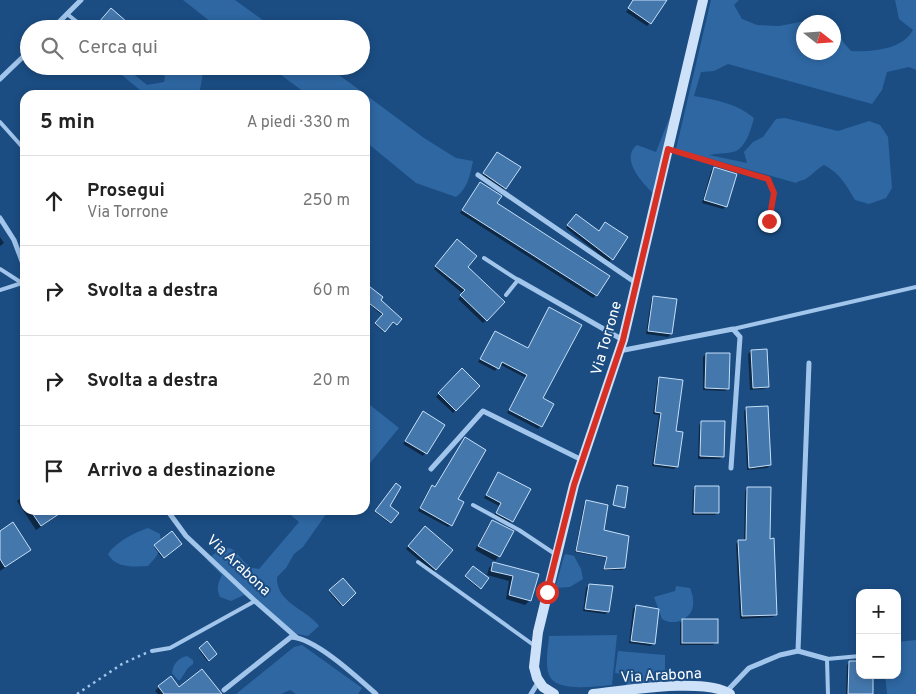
<!DOCTYPE html>
<html lang="it">
<head>
<meta charset="utf-8">
<style>
	:root { --surface:#fff; --page:#f6f6f6; --text:#222; --muted:#767676; --line:#e0e0e0 }
	body { margin:0; font-family:Overpass,sans-serif; background:var(--page); color:var(--text) }
	.controls { position:absolute; right:15px; bottom:15px; display:grid; overflow:hidden; border-radius:10px; box-shadow:0 2px 8px #0003 }
	.controls button { width:45px; height:45px; display:grid; place-items:center; padding:0; border:0; border-bottom:1px solid var(--line); background:var(--surface); color:var(--text); font:25px sans-serif }
	.compass { position:absolute; left:796px; top:15px; width:45px; height:45px; border-radius:50%; background:var(--surface); box-shadow:0 2px 8px #0003; rotate:107deg }
	.stop { position:absolute; width:15px; height:15px; margin:-11px; border:4px solid #d93025; border-radius:50%; background:#fff }
	.stop.end { background:#d93025; border-color:#fff; box-shadow:0 1px 5px #0008 }
	.list { margin:0; padding:0; list-style:none }
	h2 { display:flex; justify-content:space-between; align-items:center; height:65px; margin:0; padding:0 20px; font-size:21px }
	h2 small { font-size:16px; font-weight:400; color:var(--muted) }
	.list li { display:grid; grid-template-columns:32px 1fr auto; gap:15px; align-items:center; box-sizing:border-box; height:90px; padding:0 20px; border-top:1px solid var(--line) }
	.list b { display:block; font-size:19px; white-space:nowrap }
	.list p { margin:0; font-size:16px; white-space:nowrap; color:var(--muted) }
	.list em { font-size:16px; font-style:normal; color:var(--muted) }
	.icon { flex:none; width:28px; height:28px; fill:none; stroke:currentColor; stroke-width:2; stroke-linecap:round; stroke-linejoin:round }
	.map { position:relative; flex:none; width:916px; height:694px; overflow:hidden }
	.search { position:absolute; background:var(--surface); box-shadow:0 2px 8px #0003; left:20px; top:20px; width:350px; height:55px; display:flex; align-items:center; gap:12px; box-sizing:border-box; padding:0 18px; border-radius:28px; color:var(--muted); font-size:19px }
	.panel { position:absolute; background:var(--surface); box-shadow:0 2px 8px #0003; left:20px; top:90px; width:350px; height:425px; border-radius:15px }
	.map>svg:first-child { display:block }
	.green { fill:#2e67a2 }
	.shadow { fill:#0007 }
	.building { fill:#4477ac; stroke:#c6dff8 }
	.lines { fill:none; stroke-linecap:round; stroke-linejoin:round }
	.path { stroke:#a1c5eb; stroke-width:2.5; stroke-dasharray:2.5 4; stroke-linecap:butt }
	.lane { stroke:#a1c5eb; stroke-width:4 }
	.street { stroke:#a1c5eb; stroke-width:5 }
	.secondary { stroke:#cde1f8; stroke-width:10 }
	.route { stroke:#d93025; stroke-width:6 }
	.labels { text-anchor:middle; stroke-width:4; stroke-linejoin:round; paint-order:stroke }
	.street-label { font-size:15px; fill:#fff; stroke:#1b4d83 }
</style>
</head>
<body>
<div class="map">
<svg width="916" height="694" viewBox="0 0 916 694">
	<rect width="100%" height="100%" fill="#1b4d83"/>
	<g class="green">
		<polygon points="183,0 235,0 275,29 220,29"/>
		<path d="M 711,0 L 739,0 L 734,5 L 742,19 L 757,25 L 779,26 L 800,22 L 824,22 L 804,22 L 804,52 L 834,52 L 834,27 L 838,29 L 843,42 L 851,51 C 871,52 902,50 913,30 L 899,19 L 895,0 L 916,0 L 916,70 L 909,67 L 887,72 L 882,90 L 872,104 L 728,64 L 714,71 L 701,72 L 694,96 C 716,100 736,103 754,118 C 751,129 746,149 733,152 C 725,154 717,153 709,155 L 747,163 L 744,152 L 753,142 L 763,137 L 776,119 L 785,118 L 838,131 L 869,121 L 880,125 L 888,137 L 892,188 L 886,198 L 869,204 L 855,200 C 846,185 840,173 824,165 C 817,169 813,174 807,178 C 803,181 799,180 796,183 L 676,149 Z"/>
		<polygon points="111,66 124,66 147,85 164,82 165,76 143,66 170,66 185,75 193,66 200,66 203,73 199,95 146,95"/>
		<path d="M 269,66 L 327,66 L 424,138 L 456,158 L 473,161 C 470,175 468,188 456,197 L 416,183 L 365,141 L 365,95 L 308,95 Z"/>
		<path d="M 671,114 L 655,195 C 644,185 619,159 637,145 L 656,152 Z"/>
		<polygon points="365,401 399,428 365,469"/>
		<path d="M 285,510 L 329,510 L 303,547 L 294,554 L 286,568 L 277,577 C 276,603 305,608 319,626 L 308,636 L 297,634 L 252,599 L 249,599 L 244,595 L 231,601 L 220,597 C 216,589 218,583 222,575 L 207,560 C 240,529 234,567 259,569 L 299,522 Z"/>
		<path d="M 148,528 L 160,534 C 162,550 159,554 148,566 C 134,567 115,568 108,554 C 117,541 134,533 148,528 Z"/>
		<polygon points="566,554 574,556 581,569 583,579 570,587 555,588 564,556"/>
		<path d="M 676,586 L 690,588 C 693,595 695,605 691,612 C 685,622 671,625 662,619 L 654,597 L 675,591 Z"/>
		<path d="M 617,635 L 612,685 C 597,686 556,693 549,675 C 545,664 548,647 549,636 Z"/>
		<polygon points="916,640 916,694 887,694 885,675 897,675 897,642"/>
		<polygon points="302,645 362,688 358,694 296,694 290,690 281,694 236,694 294,647"/>
		<polygon points="618,651 665,655 665,680 626,685 627,675 615,673"/>
		<path d="M 187,656 L 193,660 L 193,664 L 188,668 L 180,680 L 178,680 L 172,673 C 173,664 178,658 187,656 Z"/>
	</g>
	<g class="shadow">
		<polygon points="634,0 658,0 650,23 647,26 626,12"/>
		<polygon points="495,156 505,188 503,191 482,176"/>
		<polygon points="714,168 726,206 723,209 702,203 711,171"/>
		<polygon points="478,186 495,204 608,276 596,295 593,298 460,213"/>
		<polygon points="574,218 598,232 605,224 626,238 609,262 566,228"/>
		<polygon points="0,237 4,243 0,246"/>
		<polygon points="455,244 466,267 503,302 483,323 458,299 463,294 434,269"/>
		<polygon points="365,289 400,319 395,325 392,322 383,332 375,324 383,316 365,301"/>
		<polygon points="653,297 671,334 668,337 646,334 651,300"/>
		<polygon points="549,309 541,398 541,426 538,429 507,413 526,378 499,364 495,371 478,362 495,333 527,349"/>
		<polygon points="751,351 767,387 764,389 750,390 748,354"/>
		<polygon points="706,354 728,388 725,391 703,390 703,357"/>
		<polygon points="462,370 478,386 453,413 436,397"/>
		<polygon points="660,378 675,432 677,466 674,469 652,466 659,415 653,414 657,381"/>
		<polygon points="746,408 770,465 767,468 747,470 744,411"/>
		<polygon points="421,416 443,425 423,456 403,444"/>
		<polygon points="702,422 723,456 720,459 698,459 699,425"/>
		<polygon points="463,442 456,499 451,525 448,527 418,511 429,489 432,486 435,488"/>
		<polygon points="498,473 529,490 509,524 494,516 499,506 484,498"/>
		<polygon points="396,485 388,506 397,513 389,523 375,512"/>
		<polygon points="696,487 717,513 715,515 692,515 693,490"/>
		<polygon points="748,488 769,540 776,614 773,617 740,619 736,544 739,541 744,541 745,491"/>
		<polygon points="25,495 25,510 66,510 36,530 17,501"/>
		<polygon points="586,502 624,568 622,570 603,570 606,558 575,552 584,504"/>
		<polygon points="492,521 499,556 495,561 475,550 488,526"/>
		<polygon points="423,530 436,569 433,572 406,549"/>
		<polygon points="0,532 30,550 0,571"/>
		<polygon points="171,533 180,543 162,558 154,547"/>
		<polygon points="493,563 537,575 530,600 525,605 506,599 509,581 487,575 489,568"/>
		<polygon points="473,567 487,578 479,589 465,577"/>
		<polygon points="343,580 355,593 341,606 329,592"/>
		<polygon points="589,585 608,612 605,614 583,611 586,588"/>
		<polygon points="636,607 653,643 651,646 629,643 633,609"/>
		<polygon points="683,620 716,642 713,645 680,645 680,623"/>
		<polygon points="207,643 215,654 207,661 199,650"/>
		<polygon points="850,662 860,675 871,694 846,694 847,665"/>
		<polygon points="159,687 179,689 219,694 158,694 155,691"/>
	</g>
	<g class="building">
		<polygon points="633,0 667,0 651,24 628,8"/>
		<polygon points="111,8 135,29 93,29"/>
		<polygon points="497,152 521,167 506,189 483,173"/>
		<polygon points="714,167 737,174 727,207 704,200"/>
		<polygon points="480,182 502,196 497,203 610,276 597,296 462,210"/>
		<polygon points="576,214 599,231 605,222 628,237 613,260 567,225"/>
		<polygon points="457,239 477,256 468,267 505,302 487,321 460,295 465,290 435,266"/>
		<polygon points="365,283 383,297 381,300 402,319 397,325 393,322 385,332 375,323 383,314 365,300"/>
		<polygon points="653,296 677,299 672,334 648,331"/>
		<polygon points="549,307 582,325 543,398 554,404 542,427 509,410 527,375 502,362 499,369 480,359 495,331 528,348"/>
		<polygon points="767,349 769,387 753,388 751,350"/>
		<polygon points="706,353 730,353 729,389 705,388"/>
		<polygon points="462,368 480,386 456,411 438,393"/>
		<polygon points="659,377 683,380 676,431 683,432 678,467 654,464 661,413 655,412"/>
		<polygon points="768,406 771,465 749,468 746,407"/>
		<polygon points="423,411 445,425 427,454 405,441"/>
		<polygon points="701,421 725,421 724,457 700,456"/>
		<polygon points="465,437 486,450 458,499 464,502 452,526 420,508 432,485 435,487"/>
		<polygon points="498,472 531,489 513,522 496,513 501,503 486,495"/>
		<polygon points="396,483 401,487 390,506 399,513 391,523 375,511"/>
		<polygon points="617,485 628,487 625,508 613,505"/>
		<polygon points="695,486 719,486 719,513 694,513"/>
		<polygon points="747,487 771,487 770,539 774,538 777,615 742,616 738,540 746,540"/>
		<polygon points="586,500 608,505 604,530 629,536 625,568 604,569 607,557 576,551"/>
		<polygon points="30,510 65,510 41,526"/>
		<polygon points="492,520 514,531 500,557 478,546"/>
		<polygon points="13,522 31,550 5,567 0,559 0,531"/>
		<polygon points="425,526 453,550 436,570 408,546"/>
		<polygon points="172,531 182,544 164,558 154,545"/>
		<polygon points="493,562 539,574 531,601 509,595 513,576 491,571"/>
		<polygon points="473,566 489,578 481,589 465,576"/>
		<polygon points="343,578 356,593 343,606 329,590"/>
		<polygon points="589,584 613,586 609,612 585,609"/>
		<polygon points="636,605 659,609 655,644 631,641"/>
		<rect x="682" y="619" width="36" height="24"/>
		<polygon points="207,641 217,654 209,661 199,648"/>
		<polygon points="849,661 860,661 860,675 873,675 873,694 848,694"/>
		<polygon points="202,669 222,694 164,694 158,686 171,676 179,687"/>
	</g>
	<g class="lines">
		<polyline class="path" points="77,694 122,664 146,653"/>
		<g class="lane">
			<polyline points="67,14 86,29"/>
			<polyline points="0,122 25,150"/>
			<polyline points="668,149 768,179 774,193 769,221"/>
			<polyline points="484,258 518,280 506,295"/>
			<polyline points="0,269 25,285"/>
			<polyline points="0,290 22,283"/>
			<polyline points="733,329 916,287"/>
			<polyline points="473,505 519,530 555,554"/>
			<polyline points="418,562 535,646"/>
			<polyline points="152,651 170,648 255,601"/>
			<polyline points="828,694 827,659 860,656"/>
		</g>
		<g class="street">
			<polyline points="52,29 81,0"/>
			<polyline points="0,79 29,51"/>
			<polyline points="478,175 636,283"/>
			<polyline points="0,218 14,240 25,269"/>
			<polyline points="518,280 623,340"/>
			<polyline points="619,351 733,329 740,337 731,468"/>
			<polyline points="431,469 483,411 582,460"/>
			<polyline points="167,510 186,536 255,601 296,637"/>
			<polyline points="798,651 809,363"/>
			<path d="M 224,690 L 291,637 C 315,638 357,677 376,694"/>
			<polyline points="726,692 749,668 780,655 798,651 827,659"/>
			<polyline points="531,694 539,681"/>
		</g>
		<g class="secondary">
			<polyline points="554,694 543,687 537,678 534,667 538,632 574,485 623,340 703,0"/>
			<path d="M 593,694 C 624,691 705,677 730,694"/>
		</g>
	</g>
	<g class="lines">
		<polyline class="route" points="547,592 574,485 623,340 668,149 768,179 774,193 769,221"/>
	</g>
	<g class="labels">
		<g class="street-label">
			<text transform="translate(606 338) rotate(-74)" y="5">Via Torrone</text>
			<text transform="translate(239 565) rotate(43)" y="5">Via Arabona</text>
			<text transform="translate(661 675) rotate(-3)" y="5">Via Arabona</text>
		</g>
	</g>
</svg>
<div class="controls">
<button>+</button>
<button>−</button>
</div>
<svg class="compass" viewBox="-18 -18 36 36"><path d="M0-13l5 13h-10z" fill="#e53935"/><path d="M0 13l5-13h-10z" fill="#767676"/></svg>
<div class="stop" style="left:547px;top:592px"></div>
<div class="stop end" style="left:769px;top:221px"></div>
<div class="search"><svg class="icon" aria-label="search" viewBox="0 0 24 24"><circle cx="10" cy="10" r="6"/><path d="M15 15l6 6"/></svg>Cerca qui</div>
<section class="panel">
<h2>5 min<small>A piedi · 330 m</small></h2>
<ul class="list">
<li><svg class="icon" aria-label="ahead" viewBox="0 0 24 24"><path d="M12 20V5M6 11l6-6 6 6"/></svg><div><b>Prosegui</b><p>Via Torrone</p></div><em>250 m</em></li>
<li><svg class="icon" aria-label="right" viewBox="0 0 24 24"><path d="M7 20v-9h11M14 6l5 5-5 5"/></svg><div><b>Svolta a destra</b></div><em>60 m</em></li>
<li><svg class="icon" aria-label="right" viewBox="0 0 24 24"><path d="M7 20v-9h11M14 6l5 5-5 5"/></svg><div><b>Svolta a destra</b></div><em>20 m</em></li>
<li><svg class="icon" aria-label="arrive" viewBox="0 0 24 24"><path d="M6 21V4h12l-3 4 3 4H6"/></svg><div><b>Arrivo a destinazione</b></div></li>
</ul>
</section>
</div>
</body>
</html>
